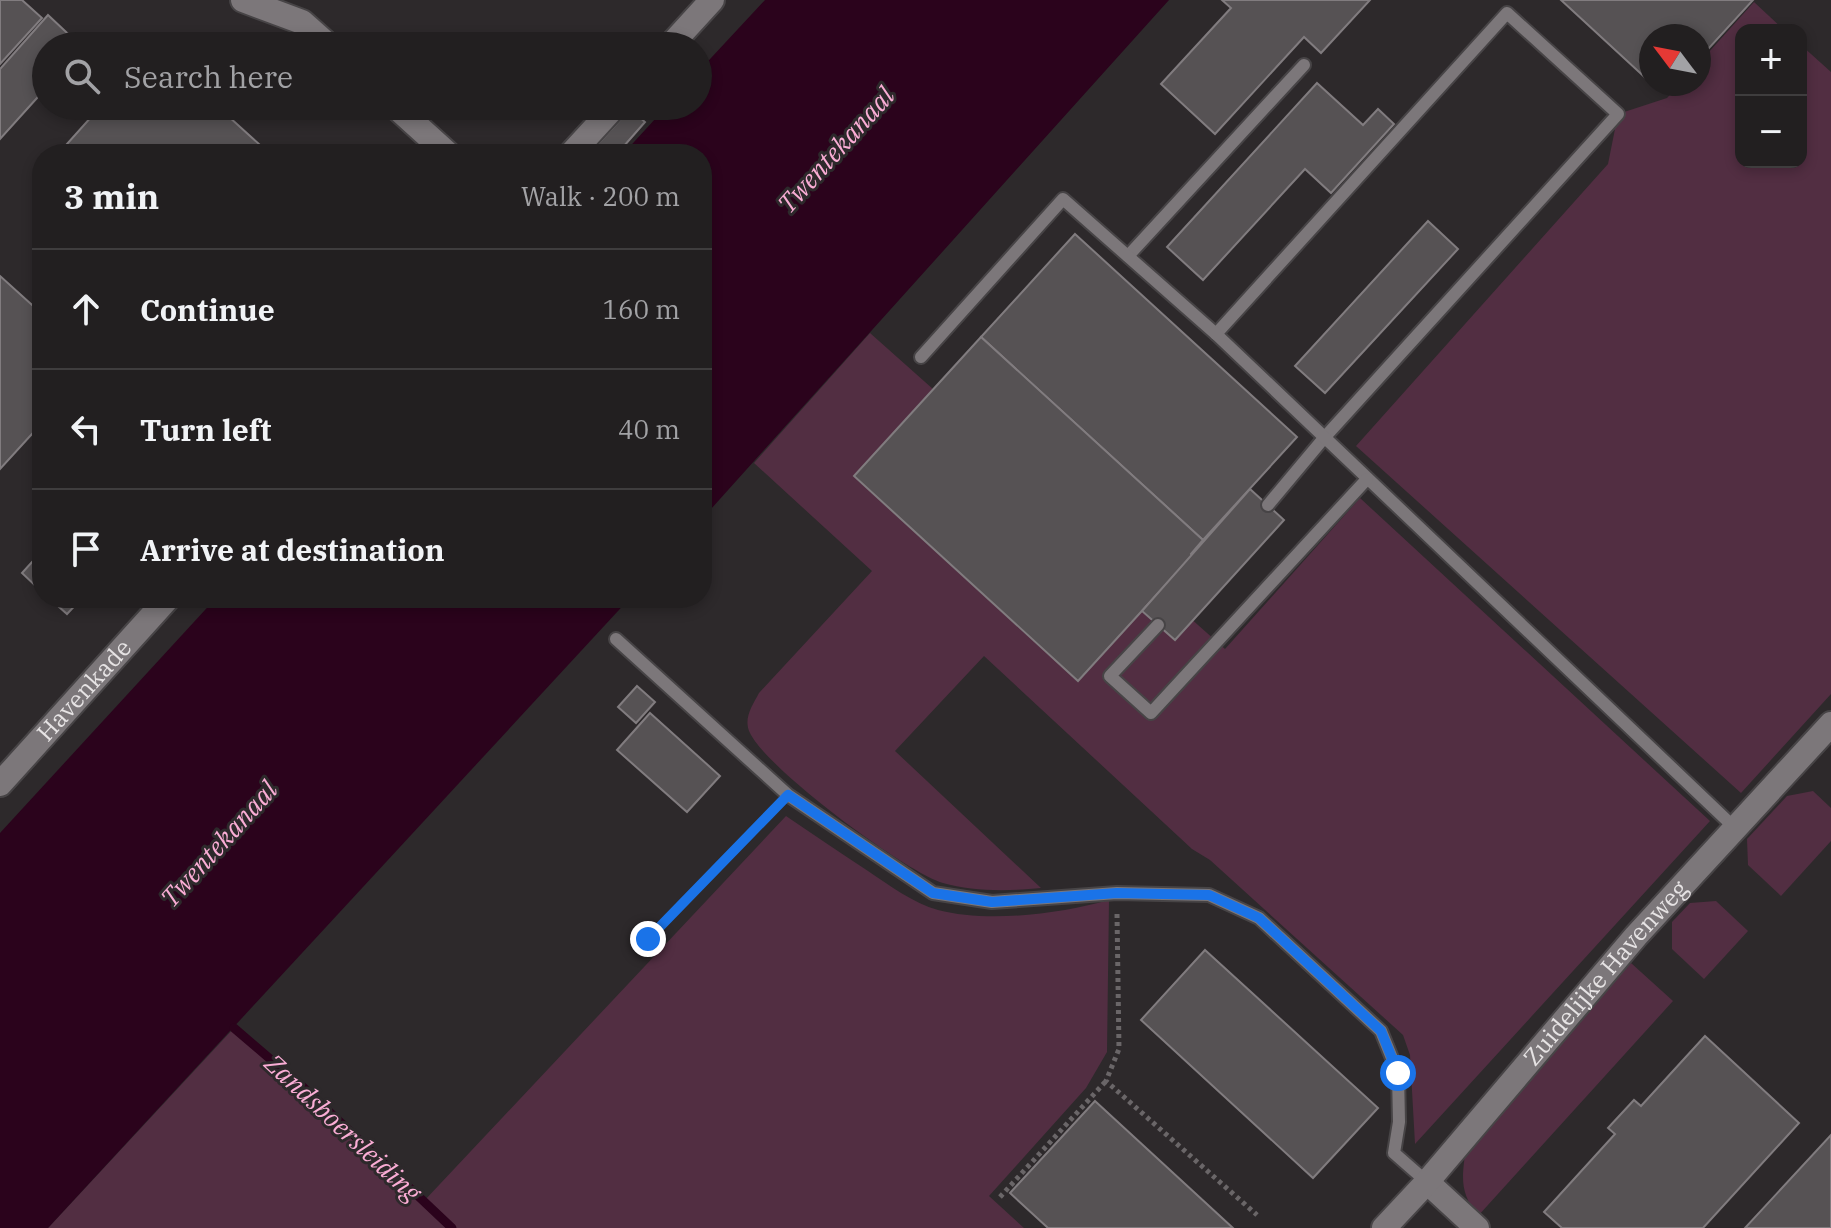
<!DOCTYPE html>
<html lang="en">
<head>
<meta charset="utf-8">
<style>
	:root { --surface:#221f20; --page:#2e2c2d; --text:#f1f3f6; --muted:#a2a2a5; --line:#3f3d3e }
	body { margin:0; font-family:"IBM Plex Serif",serif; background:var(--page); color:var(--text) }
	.controls { position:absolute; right:24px; top:24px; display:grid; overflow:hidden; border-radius:16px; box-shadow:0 4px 12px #0003 }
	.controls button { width:72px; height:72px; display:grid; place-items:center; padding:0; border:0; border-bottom:2px solid var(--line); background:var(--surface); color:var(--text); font:40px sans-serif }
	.compass { position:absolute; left:1639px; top:24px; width:72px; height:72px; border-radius:50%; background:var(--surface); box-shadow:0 4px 12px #0003; rotate:302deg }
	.stop { position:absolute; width:24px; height:24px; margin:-18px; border:6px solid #1a73e8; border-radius:50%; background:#fff }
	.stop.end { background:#1a73e8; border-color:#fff; box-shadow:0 2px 8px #0008 }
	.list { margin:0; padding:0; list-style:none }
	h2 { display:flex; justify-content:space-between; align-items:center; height:104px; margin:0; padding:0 32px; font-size:34px }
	h2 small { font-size:26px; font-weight:400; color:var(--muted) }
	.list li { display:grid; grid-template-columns:52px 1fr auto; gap:24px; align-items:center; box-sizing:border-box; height:120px; padding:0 32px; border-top:2px solid var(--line) }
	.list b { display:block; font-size:30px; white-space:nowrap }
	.list em { font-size:26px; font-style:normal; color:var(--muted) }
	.icon { flex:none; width:44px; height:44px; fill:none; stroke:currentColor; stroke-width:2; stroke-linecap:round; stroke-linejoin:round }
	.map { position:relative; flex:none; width:1831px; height:1228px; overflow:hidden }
	.search { position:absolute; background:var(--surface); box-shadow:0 4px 12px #0003; left:32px; top:32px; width:680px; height:88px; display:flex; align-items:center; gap:20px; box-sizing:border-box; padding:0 28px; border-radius:44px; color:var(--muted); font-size:30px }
	.panel { position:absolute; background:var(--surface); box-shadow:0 4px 12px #0003; left:32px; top:144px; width:680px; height:464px; border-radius:32px }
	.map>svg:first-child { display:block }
	.green { fill:#522e42 }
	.water { fill:#2b031c }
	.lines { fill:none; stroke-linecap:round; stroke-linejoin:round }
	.stream { stroke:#2b031c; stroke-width:9 }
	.building { fill:#565254; stroke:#817c7f; stroke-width:2 }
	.lane-casing { stroke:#474446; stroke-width:16 }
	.street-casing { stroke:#474446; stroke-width:28 }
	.path { stroke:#6a6668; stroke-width:5; stroke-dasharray:4 4; stroke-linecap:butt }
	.lane { stroke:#7c777a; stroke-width:12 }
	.street { stroke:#7c777a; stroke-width:24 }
	.route { stroke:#1a73e8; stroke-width:10 }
	.labels { text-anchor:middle; stroke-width:6; stroke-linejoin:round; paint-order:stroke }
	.street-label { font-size:24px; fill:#e6e3e4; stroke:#2d292b }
	.water-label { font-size:26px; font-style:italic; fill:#faadd5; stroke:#2d292b }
</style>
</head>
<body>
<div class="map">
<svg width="1831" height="1228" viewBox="0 0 1831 1228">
	<rect width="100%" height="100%" fill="#2d292b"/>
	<g class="green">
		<polygon points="1754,2 1784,30 1741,30 1741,162 1801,162 1801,45 1831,72 1831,694 1741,793 1356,446 1608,164 1618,114 1667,98 1680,84 1699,84 1699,63"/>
		<path d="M 870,333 L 1225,649 L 1360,498 L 1710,821 L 1415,1144 L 1410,1055 L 1403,1035 L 1210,860 L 1192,849 L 984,656 L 895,751 L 1041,888 C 1011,891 973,892 943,883 C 904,871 767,769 750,733 C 743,719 752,706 759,693 L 872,571 L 754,463 Z"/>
		<polygon points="1813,791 1831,808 1831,841 1781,896 1748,865 1747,839 1787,796"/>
		<path d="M 786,816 C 813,834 840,853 868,871 C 889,885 913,903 938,910 C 987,923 1060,914 1109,900 L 1107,1052 L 1086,1088 L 989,1196 L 1024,1228 L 48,1228 L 234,1028 L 304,1088 L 424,1201 Z"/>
		<polygon points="1716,901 1748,931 1704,979 1672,949 1672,922 1690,903"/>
		<path d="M 1631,963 L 1673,1001 L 1478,1216 C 1459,1191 1462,1178 1466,1147 Z"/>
	</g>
	<g class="water">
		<polygon points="765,0 1169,0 702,519 702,154 623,154 667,106 698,106 698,72"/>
		<polygon points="216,598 630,598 48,1228 0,1228 0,833"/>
	</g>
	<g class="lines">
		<polyline class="stream" points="234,1028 304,1088 452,1228"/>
	</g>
	<g class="building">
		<polygon points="0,0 22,0 42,18 0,64"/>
		<polygon points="1222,0 1370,0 1321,53 1304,37 1215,134 1161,84 1231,8"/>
		<polygon points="1561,0 1753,0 1699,59 1699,36 1651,36 1651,83"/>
		<polygon points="48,15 81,46 46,46 46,88 0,139 0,69"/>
		<polygon points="1317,83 1363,125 1378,109 1394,124 1331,193 1305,169 1203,280 1167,247"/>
		<polygon points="101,106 217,106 270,154 58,154"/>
		<polygon points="630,109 645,122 617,154 605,154 596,146"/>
		<polygon points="1428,221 1458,249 1325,393 1295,366"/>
		<polygon points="1075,234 1297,437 1203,540 981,337"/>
		<polygon points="0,276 42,314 42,423 0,469"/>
		<polygon points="981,337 1203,540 1191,554 1192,556 1078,681 854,476"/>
		<polygon points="1250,489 1284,520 1175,640 1142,611"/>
		<polygon points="42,551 42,592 22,573"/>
		<polygon points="49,598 82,598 67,614"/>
		<polygon points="637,686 655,702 636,723 618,707"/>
		<polygon points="650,713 720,776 687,812 617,750"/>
		<polygon points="1205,950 1378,1108 1313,1178 1141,1020"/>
		<polygon points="1705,1036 1799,1123 1703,1228 1562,1228 1544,1212 1615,1134 1608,1128 1634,1100 1641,1106"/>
		<polygon points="1095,1101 1233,1228 1048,1228 1010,1193"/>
		<polygon points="1831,1135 1831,1228 1745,1228"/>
	</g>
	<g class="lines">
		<defs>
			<g id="lane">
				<polyline points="1128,256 1304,65"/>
				<polyline points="1216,334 1507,13 1618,114 1324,438 1268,505"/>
				<polyline points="921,357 1063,199 1216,334 1736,829"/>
				<polyline points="1158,625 1110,676 1151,713 1367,479"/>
				<polyline points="616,639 788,795 933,893 992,902 1117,893 1209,895 1259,918 1381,1031 1398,1073 1399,1122 1394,1153 1427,1182"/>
			</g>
			<g id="street">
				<polyline points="243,0 302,22 329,46"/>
				<polyline points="670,46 712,0"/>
				<polyline points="395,106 448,154"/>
				<polyline points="571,154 615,106"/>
				<path id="s1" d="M 0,784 L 168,598"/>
				<polyline points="1427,1182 1477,1228"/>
				<path id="s2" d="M 1384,1228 L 1427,1182 L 1636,936 L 1831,724"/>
			</g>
		</defs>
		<use href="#lane" class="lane-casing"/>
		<use href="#street" class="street-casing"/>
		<g class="path">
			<polyline points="1117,914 1119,1049 1106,1081 1257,1215"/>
			<polyline points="648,939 774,810"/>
			<polyline points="1000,1197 1106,1081"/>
		</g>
		<use href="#lane" class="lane"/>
		<use href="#street" class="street"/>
	</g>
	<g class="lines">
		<polyline class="route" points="648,939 788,795 933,893 992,902 1117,893 1209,895 1259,918 1381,1031 1398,1073"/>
	</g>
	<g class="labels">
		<g class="street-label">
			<text dy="8" stroke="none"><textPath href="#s1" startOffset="126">Havenkade</textPath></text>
			<text dy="8" stroke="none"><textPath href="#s2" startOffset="338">Zuidelijke Havenweg</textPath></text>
		</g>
		<g class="water-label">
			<text transform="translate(836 150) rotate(-48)" y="9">Twentekanaal</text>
			<text transform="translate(219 844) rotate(-48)" y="9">Twentekanaal</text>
			<text transform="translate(343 1128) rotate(43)" y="9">Zandsboersleiding</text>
		</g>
	</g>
</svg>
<div class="controls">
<button>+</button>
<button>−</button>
</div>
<svg class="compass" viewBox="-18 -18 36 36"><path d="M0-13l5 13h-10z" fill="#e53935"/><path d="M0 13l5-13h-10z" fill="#a2a2a5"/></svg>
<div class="stop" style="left:1398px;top:1073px"></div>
<div class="stop end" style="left:648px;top:939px"></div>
<div class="search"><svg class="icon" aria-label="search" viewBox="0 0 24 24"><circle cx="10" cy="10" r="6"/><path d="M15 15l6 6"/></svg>Search here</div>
<section class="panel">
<h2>3 min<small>Walk · 200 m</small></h2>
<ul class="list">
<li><svg class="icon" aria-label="ahead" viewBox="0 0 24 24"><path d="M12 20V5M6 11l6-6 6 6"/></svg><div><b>Continue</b></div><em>160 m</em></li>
<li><svg class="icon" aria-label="left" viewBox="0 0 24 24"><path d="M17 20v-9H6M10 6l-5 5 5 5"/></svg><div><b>Turn left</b></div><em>40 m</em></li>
<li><svg class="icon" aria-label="arrive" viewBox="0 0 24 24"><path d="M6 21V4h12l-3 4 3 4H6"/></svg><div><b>Arrive at destination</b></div></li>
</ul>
</section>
</div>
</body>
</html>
